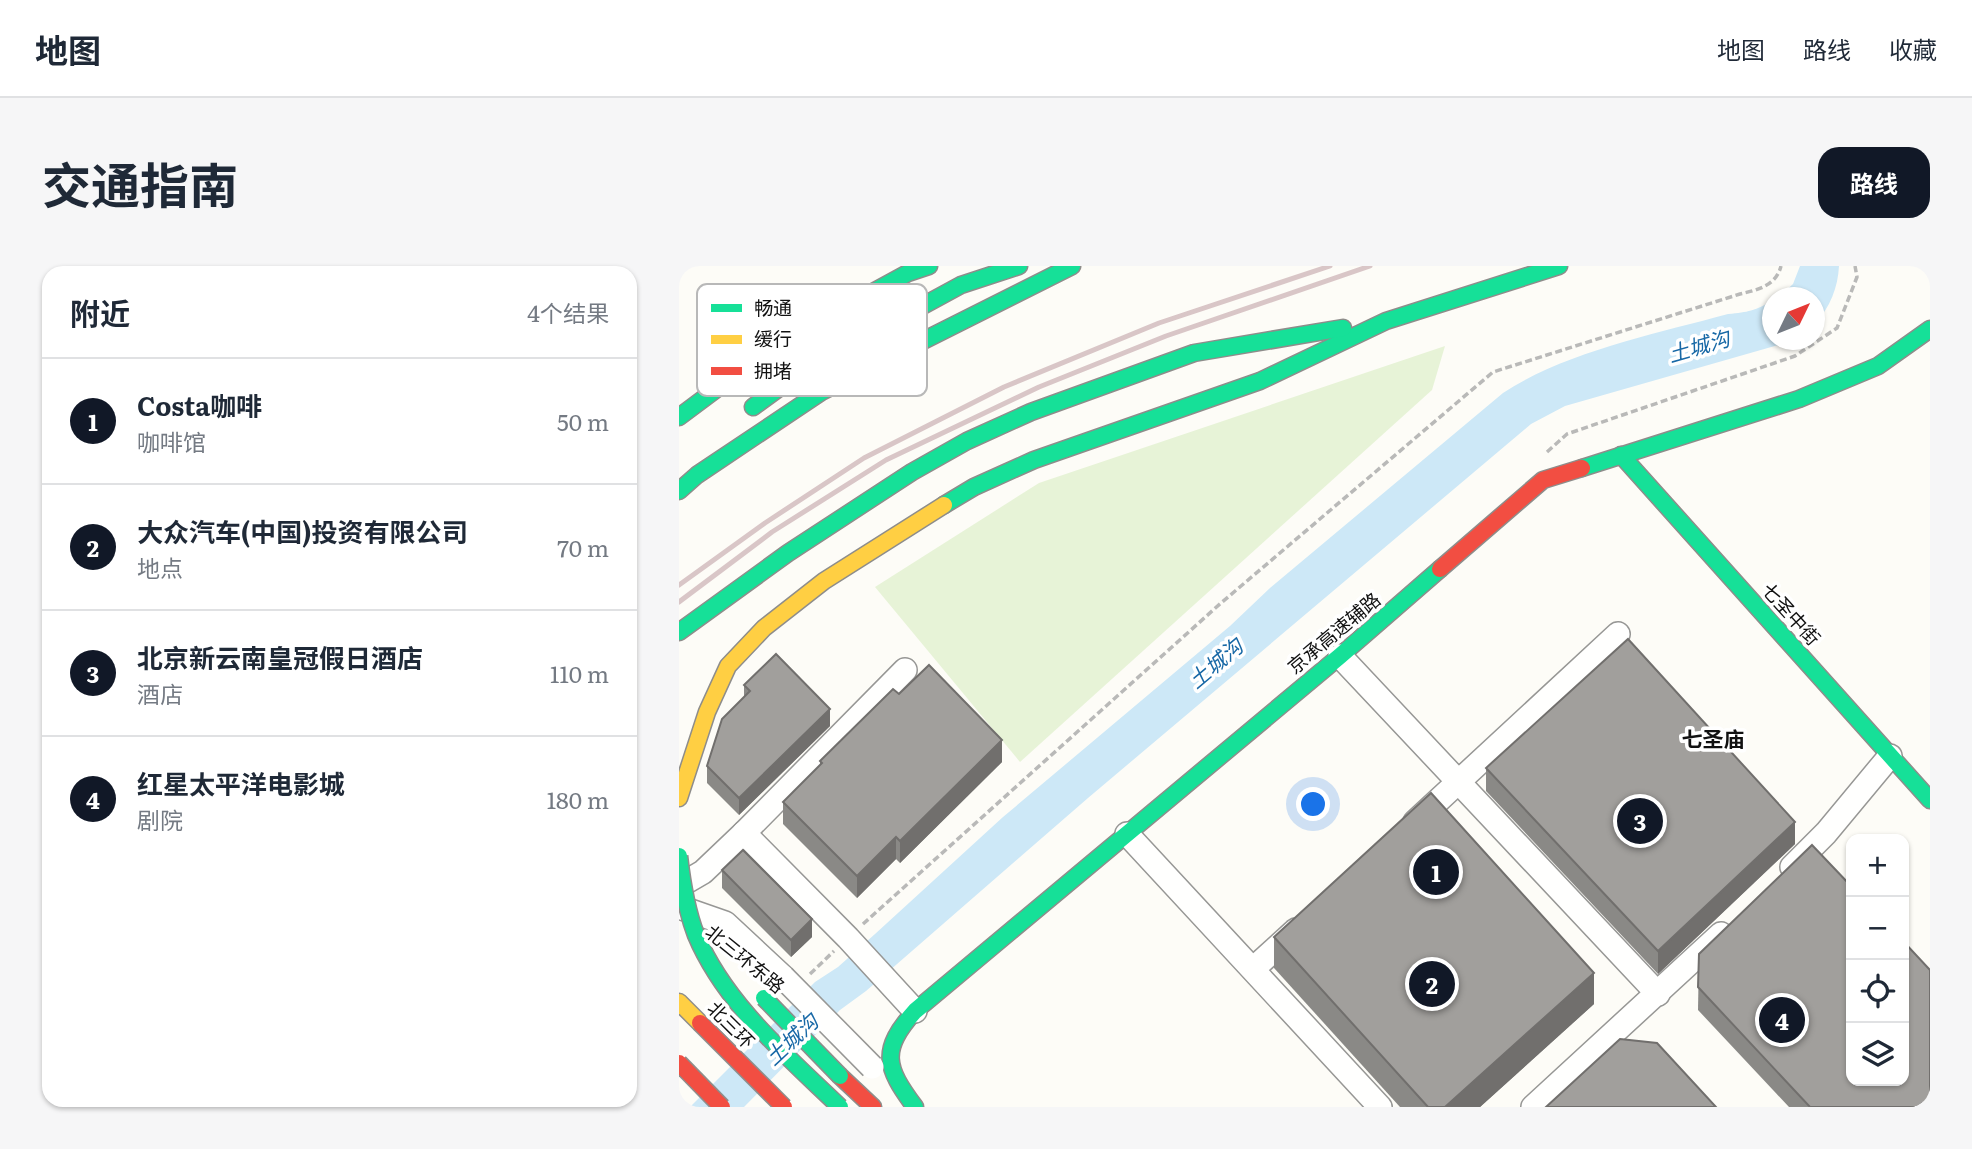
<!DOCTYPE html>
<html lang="zh">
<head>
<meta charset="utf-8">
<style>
	:root { --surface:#fff; --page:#f6f6f7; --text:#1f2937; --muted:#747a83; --line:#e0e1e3; --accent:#111827 }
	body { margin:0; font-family:Literata,"Noto Sans SC",serif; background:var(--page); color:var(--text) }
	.controls { position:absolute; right:21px; bottom:21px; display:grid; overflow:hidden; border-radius:14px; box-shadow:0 2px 5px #0004 }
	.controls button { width:63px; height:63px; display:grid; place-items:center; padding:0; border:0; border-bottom:2px solid var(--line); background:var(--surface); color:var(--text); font:35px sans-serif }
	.compass { position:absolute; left:1083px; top:21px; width:63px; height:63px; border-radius:50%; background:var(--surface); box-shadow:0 2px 5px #0004; rotate:47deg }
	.you { position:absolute; left:635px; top:539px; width:24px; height:24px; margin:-18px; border:5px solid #fff; border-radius:50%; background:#1a73e8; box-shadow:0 0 0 10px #1a73e833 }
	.badge { display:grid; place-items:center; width:46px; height:46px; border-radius:50%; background:var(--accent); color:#fff; font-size:23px; font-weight:700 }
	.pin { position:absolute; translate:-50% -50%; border:4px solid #fff; box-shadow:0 2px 7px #0006 }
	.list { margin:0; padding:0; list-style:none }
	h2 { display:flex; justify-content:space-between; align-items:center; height:91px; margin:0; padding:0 28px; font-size:30px }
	h2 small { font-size:23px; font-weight:400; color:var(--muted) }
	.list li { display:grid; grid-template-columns:46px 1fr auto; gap:21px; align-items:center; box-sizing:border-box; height:126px; padding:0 28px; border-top:2px solid var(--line) }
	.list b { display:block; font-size:26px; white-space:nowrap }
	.list p { margin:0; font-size:23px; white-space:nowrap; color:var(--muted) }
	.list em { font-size:23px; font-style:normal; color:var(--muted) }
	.icon { flex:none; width:38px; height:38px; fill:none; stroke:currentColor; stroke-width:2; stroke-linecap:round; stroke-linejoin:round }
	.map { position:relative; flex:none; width:1251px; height:841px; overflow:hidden; border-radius:21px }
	header { display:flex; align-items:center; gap:42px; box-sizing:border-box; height:98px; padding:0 35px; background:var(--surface); border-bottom:2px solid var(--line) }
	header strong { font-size:33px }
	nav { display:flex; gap:38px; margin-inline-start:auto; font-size:24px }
	.intro { display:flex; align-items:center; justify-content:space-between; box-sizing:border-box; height:168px; padding:0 42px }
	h1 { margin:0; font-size:49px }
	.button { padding:18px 32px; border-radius:21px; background:var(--accent); color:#fff; font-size:24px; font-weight:700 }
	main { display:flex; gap:42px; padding:0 42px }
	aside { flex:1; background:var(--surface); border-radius:21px; box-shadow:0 2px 5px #0004 }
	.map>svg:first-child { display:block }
	.green { fill:#e7f3d7 }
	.water { fill:#cde8f7 }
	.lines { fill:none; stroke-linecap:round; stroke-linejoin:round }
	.street-casing { stroke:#979795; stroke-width:26 }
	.fast-casing { stroke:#8e8d8b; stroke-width:19 }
	.slow-casing { stroke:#8e8d8b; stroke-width:19 }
	.jam-casing { stroke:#8e8d8b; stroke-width:19 }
	.path { stroke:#b9b9b8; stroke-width:3.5; stroke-dasharray:7 3.5; stroke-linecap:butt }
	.street { stroke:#fffffe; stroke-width:23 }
	.fast { stroke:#16e098; stroke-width:16 }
	.slow { stroke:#ffcf43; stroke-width:16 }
	.jam { stroke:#f24e42; stroke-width:16 }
	.rail { stroke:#d9c6c7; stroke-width:5 }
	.street-bridge-casing { stroke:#979795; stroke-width:26; stroke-linecap:butt }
	.fast-bridge-casing { stroke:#8e8d8b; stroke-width:19; stroke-linecap:butt }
	.jam-bridge-casing { stroke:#8e8d8b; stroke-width:19; stroke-linecap:butt }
	.street-bridge { stroke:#fffffe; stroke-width:23 }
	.fast-bridge { stroke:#16e098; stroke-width:16 }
	.jam-bridge { stroke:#f24e42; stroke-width:16 }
	.wall { fill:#8a8986 }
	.shaded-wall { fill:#716f6d }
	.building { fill:#a19f9c; stroke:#716f6d; stroke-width:2 }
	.labels { text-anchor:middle; stroke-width:7; stroke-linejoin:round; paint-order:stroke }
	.street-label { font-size:19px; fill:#111; stroke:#fff }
	.water-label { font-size:21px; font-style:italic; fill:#1768a6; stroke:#fff }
	.neighbourhood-label { font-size:21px; font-weight:bold; fill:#111; stroke:#fff }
	.key { fill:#fff; stroke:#b8b8b8; stroke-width:2 }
	.key-label { font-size:19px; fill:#111 }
</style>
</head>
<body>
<header>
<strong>地图</strong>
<nav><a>地图</a><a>路线</a><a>收藏</a></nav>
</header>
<div class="intro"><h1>交通指南</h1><a class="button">路线</a></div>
<main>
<aside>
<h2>附近<small>4个结果</small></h2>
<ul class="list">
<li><span class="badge">1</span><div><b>Costa咖啡</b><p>咖啡馆</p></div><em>50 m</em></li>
<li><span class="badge">2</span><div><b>大众汽车(中国)投资有限公司</b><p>地点</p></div><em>70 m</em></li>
<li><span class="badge">3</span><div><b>北京新云南皇冠假日酒店</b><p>酒店</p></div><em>110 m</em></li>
<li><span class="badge">4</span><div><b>红星太平洋电影城</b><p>剧院</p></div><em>180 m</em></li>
</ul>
</aside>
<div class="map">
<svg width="1251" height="841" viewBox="0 0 1251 841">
	<rect width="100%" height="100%" fill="#fdfcf7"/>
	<polygon class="green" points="766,80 753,124 341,496 196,321 360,217"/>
	<g class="water">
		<path d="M 1121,0 L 1160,0 C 1159,21 1151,42 1136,57 L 1136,32 L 1100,31 L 1114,18 Z"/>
		<path d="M 1093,35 L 1094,74 L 1112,74 L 1106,77 L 886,140 L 852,158 L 409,532 L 187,725 L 161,744 L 65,841 L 11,841 L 136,716 L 159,701 L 196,668 L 324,551 L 551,360 L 591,322 L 824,127 C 886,86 976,68 1049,48 C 1070,46 1075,45 1093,35 Z"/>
	</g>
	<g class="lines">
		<defs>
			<g id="street">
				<polyline points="661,390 979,728"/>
				<polyline points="736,556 939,368"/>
				<polyline points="65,567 169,672 236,745"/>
				<polyline points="448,568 701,841"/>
				<polyline points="1113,601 1147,567 1211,490"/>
				<polyline points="0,620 24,606 65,567 226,404"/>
				<polyline points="3,642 46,657 104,711"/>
				<polyline points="574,703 617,664"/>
				<polyline points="854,841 1042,668"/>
			</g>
			<g id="fast">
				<polyline points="74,141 122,106 282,19 340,0"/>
				<polyline points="0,151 95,80 229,7 250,0"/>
				<polyline points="942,189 1251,534"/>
				<polyline points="903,202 1120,133 1199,100 1251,63"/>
				<polyline points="0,225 18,209 142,126 393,0"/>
				<polyline points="265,239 295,221 355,194 581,115 707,55 880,0"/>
				<polyline points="0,366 109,287 233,206 288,175 352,146 515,87 664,62"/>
				<path d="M 236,841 C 206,801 201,784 236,745 L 661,390 L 761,303"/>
			</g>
			<g id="slow">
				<polyline points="0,532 28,446 49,400 85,362 145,315 265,239"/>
				<polyline points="0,736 21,757"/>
			</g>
			<g id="jam">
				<polyline points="761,303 864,214 903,202"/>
				<polyline points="161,810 194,841"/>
			</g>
		</defs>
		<use href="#street" class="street-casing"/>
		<use href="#fast" class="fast-casing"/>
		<use href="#slow" class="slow-casing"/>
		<use href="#jam" class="jam-casing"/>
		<g class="path">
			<polyline points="868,186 888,168 1116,90 1158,62 1178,11 1176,0"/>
			<path d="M 184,658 L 542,337 L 814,106 L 1061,28 C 1078,24 1097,20 1102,0"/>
			<polyline points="131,708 155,685"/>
		</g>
		<use href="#street" class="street"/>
		<use href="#fast" class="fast"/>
		<use href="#slow" class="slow"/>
		<use href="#jam" class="jam"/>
		<g class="rail">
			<polyline points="0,319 86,257 185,192 325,121 480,57 651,0"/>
			<polyline points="0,336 93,266 207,194 360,121 487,70 691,0"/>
		</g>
		<defs>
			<polyline id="street-bridge" points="104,711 193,801"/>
			<g id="fast-bridge">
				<path d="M 0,590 C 3,617 7,643 17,669 C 46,738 108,790 161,841"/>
				<polyline points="85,732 161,810"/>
			</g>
			<g id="jam-bridge">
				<polyline points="21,757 105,841"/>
				<polyline points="0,797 43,841"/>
			</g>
		</defs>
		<use href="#street-bridge" class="street-bridge-casing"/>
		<use href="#fast-bridge" class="fast-bridge-casing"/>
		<use href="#jam-bridge" class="jam-bridge-casing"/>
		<use href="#street-bridge" class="street-bridge"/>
		<use href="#fast-bridge" class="fast-bridge"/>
		<use href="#jam-bridge" class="jam-bridge"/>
	</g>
	<g class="wall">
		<polygon points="65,419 151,460 60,549 28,517 28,500 65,431"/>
		<polygon points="220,428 323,496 221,597 217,593 178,632 104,558 104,536 141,499 141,495"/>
		<polygon points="807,502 1116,578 979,708 807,525"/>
		<polygon points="43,604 133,671 112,691 43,622"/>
		<polygon points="595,671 915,738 801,841 721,841 595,702"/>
		<polygon points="1020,688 1251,841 1110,841 1019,744"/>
	</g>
	<g class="shaded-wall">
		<polygon points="151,443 151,460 60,549 60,532"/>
		<polygon points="323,474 323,496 221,597 221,575"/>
		<polygon points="1116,556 1116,578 979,708 979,685"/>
		<polygon points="217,571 217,593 178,632 178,610"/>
		<polygon points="133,653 133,671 112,691 112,674"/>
		<polygon points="915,707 915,738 801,841 766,841"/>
		<polygon points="1251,830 1251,841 1240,841"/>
	</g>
	<g class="building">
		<polygon points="949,373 1116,556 979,685 807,502"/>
		<polygon points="97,388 151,443 60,532 28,500 43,453 71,425 65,419"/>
		<polygon points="250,399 323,474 221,575 217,571 178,610 104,536 143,497 141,495 214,423 220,428"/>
		<polygon points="752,527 915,707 766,841 749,841 595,671"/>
		<polygon points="1133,579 1172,620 1172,815 1225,815 1225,676 1251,704 1251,830 1240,841 1131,841 1019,721 1020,688"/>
		<polygon points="64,584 133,653 112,674 43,604"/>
		<polygon points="941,773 978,777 1037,841 867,841"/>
	</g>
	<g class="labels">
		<g class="street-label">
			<text transform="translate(1112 348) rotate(48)" y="7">七圣中街</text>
			<text transform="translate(655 367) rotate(-40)" y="7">京承高速辅路</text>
			<text transform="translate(66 693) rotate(39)" y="7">北三环东路</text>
			<text transform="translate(52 759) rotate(45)" y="7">北三环</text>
		</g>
		<g class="water-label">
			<text transform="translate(1020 81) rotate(-16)" y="7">土城沟</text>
			<text transform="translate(537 398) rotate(-40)" y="7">土城沟</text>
			<text transform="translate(113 774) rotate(-43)" y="7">土城沟</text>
		</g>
		<g class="neighbourhood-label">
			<text x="1034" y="481">七圣庙</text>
		</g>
	</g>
	<rect x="18" y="18" width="230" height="112" rx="10" class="key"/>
	<rect x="32" y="38" width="31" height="8" fill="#16e098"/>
	<rect x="32" y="69" width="31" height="9" fill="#ffcf43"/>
	<rect x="32" y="101" width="31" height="8" fill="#f24e42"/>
	<g class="key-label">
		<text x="75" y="49">畅通</text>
		<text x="75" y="80">缓行</text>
		<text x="75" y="112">拥堵</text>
	</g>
</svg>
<div class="controls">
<button>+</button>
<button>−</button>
<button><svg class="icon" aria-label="locate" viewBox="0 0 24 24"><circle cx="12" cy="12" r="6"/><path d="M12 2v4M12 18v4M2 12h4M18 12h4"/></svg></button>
<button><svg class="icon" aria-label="layers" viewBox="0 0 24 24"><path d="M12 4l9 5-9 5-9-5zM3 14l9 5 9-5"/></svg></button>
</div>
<svg class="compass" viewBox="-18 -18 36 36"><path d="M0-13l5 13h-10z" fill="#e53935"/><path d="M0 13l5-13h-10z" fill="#747a83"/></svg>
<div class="you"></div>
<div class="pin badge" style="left:757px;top:606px">1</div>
<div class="pin badge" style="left:753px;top:718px">2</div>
<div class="pin badge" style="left:961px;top:555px">3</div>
<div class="pin badge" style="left:1103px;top:754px">4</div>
</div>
</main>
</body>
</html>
